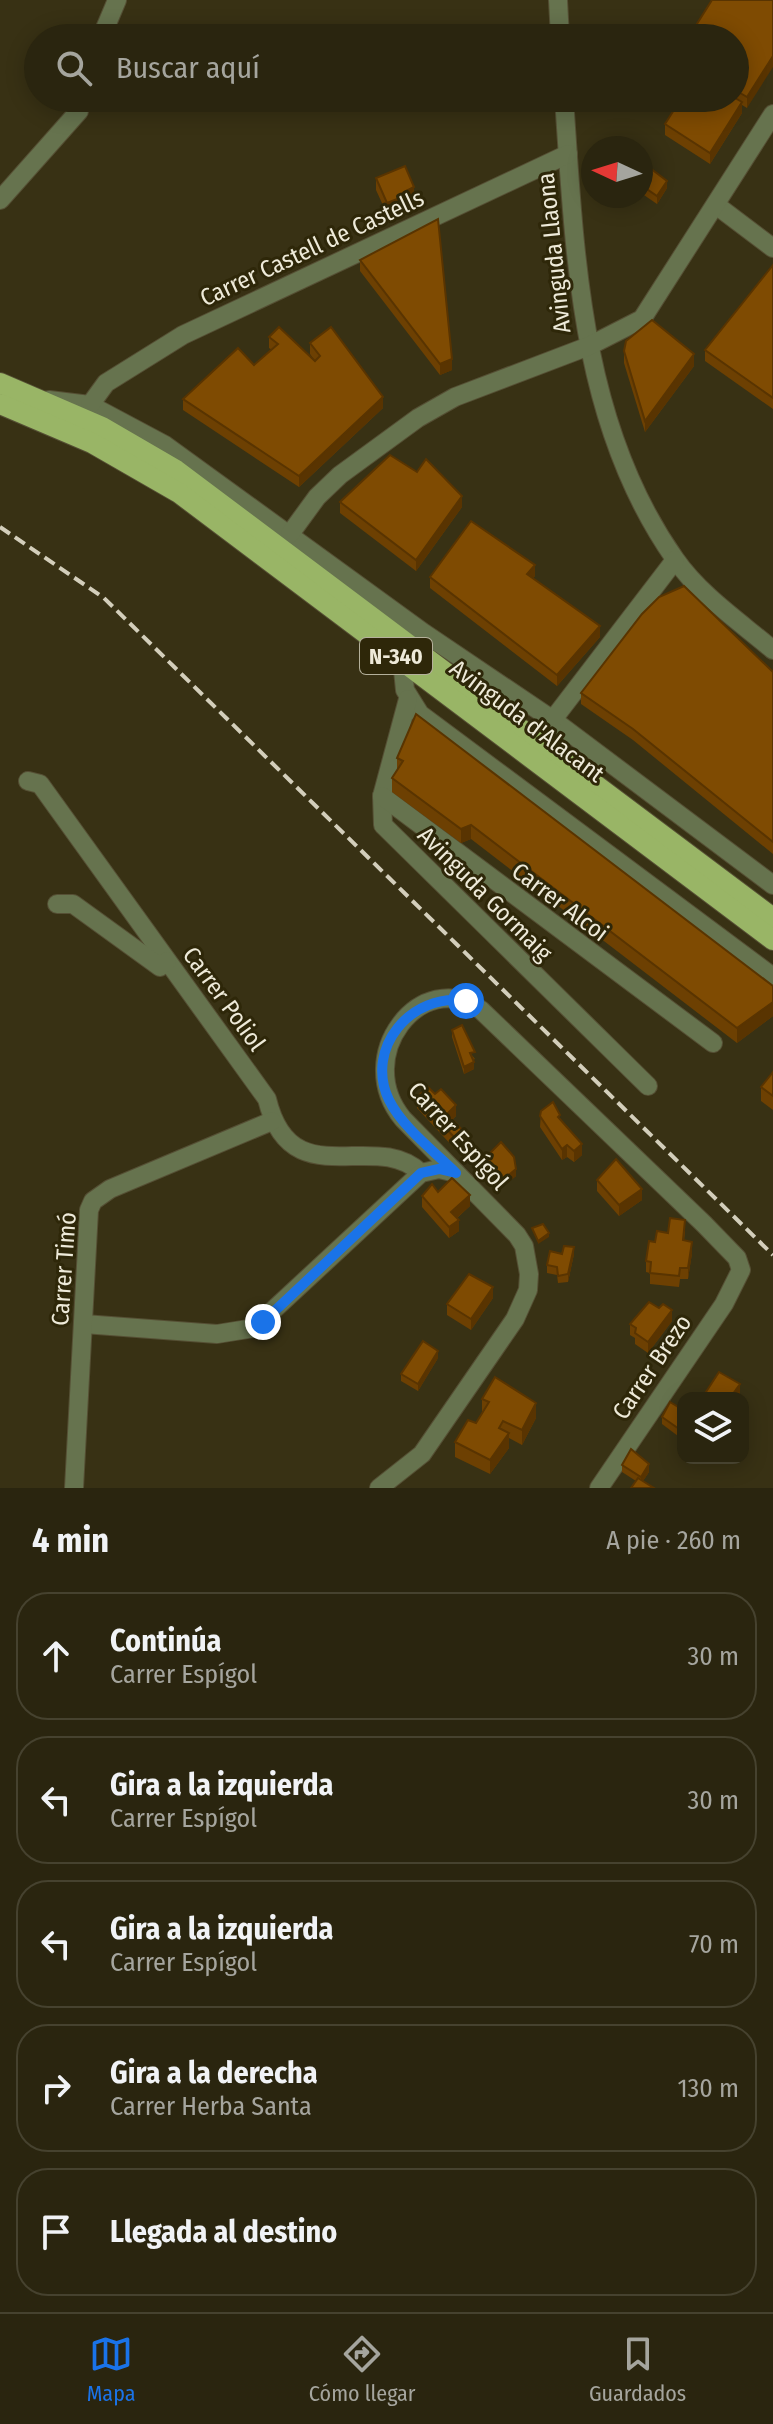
<!DOCTYPE html>
<html lang="es">
<head>
<meta charset="utf-8">
<style>
	:root { --surface:#2a250f; --page:#36311d; --text:#f1f3f6; --muted:#a5a59e; --line:#46422f; --accent:#1a73e8 }
	body { margin:0; font-family:"Fira Sans Condensed",sans-serif; background:var(--page); color:var(--text) }
	.controls { position:absolute; right:24px; bottom:24px; display:grid; overflow:hidden; border-radius:16px; box-shadow:0 4px 20px #0003 }
	.controls button { width:72px; height:72px; display:grid; place-items:center; padding:0; border:0; border-bottom:2px solid var(--line); background:var(--surface); color:var(--text); font:40px sans-serif }
	.compass { position:absolute; left:581px; top:136px; width:72px; height:72px; border-radius:50%; background:var(--surface); box-shadow:0 4px 20px #0003; rotate:274deg }
	.stop { position:absolute; width:24px; height:24px; margin:-18px; border:6px solid #1a73e8; border-radius:50%; background:#fff }
	.stop.end { background:#1a73e8; border-color:#fff; box-shadow:0 2px 8px #0008 }
	.list { margin:0; padding:0; list-style:none }
	h2 { display:flex; justify-content:space-between; align-items:center; height:104px; margin:0; padding:0 32px; font-size:34px }
	h2 small { font-size:26px; font-weight:400; color:var(--muted) }
	.list li { display:grid; grid-template-columns:52px 1fr auto; gap:24px; align-items:center; box-sizing:border-box; height:128px; margin:0 16px 16px; padding:0 16px; border:2px solid var(--line); border-radius:32px }
	.list b { display:block; font-size:30px; white-space:nowrap }
	.list p { margin:0; font-size:26px; white-space:nowrap; color:var(--muted) }
	.list em { font-size:26px; font-style:normal; color:var(--muted) }
	.icon { flex:none; width:44px; height:44px; fill:none; stroke:currentColor; stroke-width:2; stroke-linecap:round; stroke-linejoin:round }
	.map { position:relative; flex:none; width:773px; height:1488px; overflow:hidden }
	.search { position:absolute; background:var(--surface); box-shadow:0 4px 20px #0003; left:24px; right:24px; top:24px; height:88px; display:flex; align-items:center; gap:20px; box-sizing:border-box; padding:0 28px; border-radius:44px; color:var(--muted); font-size:30px }
	.sheet { height:824px; background:var(--surface) }
	nav { display:flex; justify-content:space-around; align-items:center; box-sizing:border-box; height:112px; border-top:2px solid var(--line); background:var(--surface); font-size:22px; color:var(--muted) }
	nav a { display:grid; justify-items:center; gap:4px }
	nav .on { color:var(--accent) }
	.map>svg:first-child { display:block }
	.lines { fill:none; stroke-linecap:round; stroke-linejoin:round }
	.minor-casing { stroke:#554f34; stroke-width:20 }
	.major-casing { stroke:#554f34; stroke-width:22 }
	.minor { stroke:#66734e; stroke-width:18 }
	.major { stroke:#99b566; stroke-width:20 }
	.rail { stroke:#d3cebb; stroke-width:4; stroke-dasharray:12 6; stroke-linecap:butt }
	.wall { fill:#6d4002 }
	.shaded-wall { fill:#593401 }
	.building { fill:#7f4b02; stroke:#593401; stroke-width:2 }
	.route { stroke:#1a73e8; stroke-width:10 }
	.labels { text-anchor:middle; stroke-width:6; stroke-linejoin:round; paint-order:stroke }
	.shield { fill:#2e2709; stroke:#b4b09b; stroke-width:2 }
	.shield-label { font-size:22px; font-weight:bold; fill:#eeead9 }
	.street-label { font-size:24px; fill:#eeead9; stroke:#2e2709 }
</style>
</head>
<body>
<div class="map">
<svg width="773" height="1488" viewBox="0 0 773 1488">
	<rect width="100%" height="100%" fill="#383114"/>
	<g class="lines">
		<defs>
			<g id="minor">
				<polyline points="558,0 560,38"/>
				<polyline points="101,38 117,0"/>
				<path d="M 564,98 C 575,256 580,424 675,559 C 700,595 740,622 773,650"/>
				<polyline points="0,200 79,111 80,98"/>
				<polyline points="716,205 773,248"/>
				<polyline points="49,400 90,405 165,445 424,633 553,720 773,885"/>
				<polyline points="90,405 106,383 183,335 568,154"/>
				<polyline points="290,534 317,497 340,475 418,418 455,397 589,346 642,319 773,114"/>
				<polyline points="402,660 405,690 420,714 773,977"/>
				<polyline points="408,699 382,796 383,825 648,1086"/>
				<polyline points="538,739 675,560"/>
				<path d="M 28,781 L 40,784 L 267,1099 C 291,1198 374,1128 421,1173"/>
				<polyline points="382,796 713,1043"/>
				<polyline points="57,904 73,904 160,967 167,961"/>
				<polyline points="84,1324 217,1334 254,1328 421,1173 439,1169 456,1173"/>
				<polyline points="74,1488 89,1210 93,1201 110,1189 272,1121"/>
				<path d="M 379,1488 L 422,1454 L 515,1319 L 528,1290 L 529,1274 L 524,1246 L 517,1235 L 403,1119 C 351,1056 422,966 481,1010 L 704,1224 L 737,1258 L 741,1270 L 724,1304 L 599,1488"/>
			</g>
			<g id="major">
				<polyline points="0,383 102,427 176,470 773,918"/>
				<polyline points="0,404 92,443 179,493 773,940"/>
			</g>
		</defs>
		<use href="#minor" class="minor-casing"/>
		<use href="#major" class="major-casing"/>
		<use href="#minor" class="minor"/>
		<use href="#major" class="major"/>
		<polyline class="rail" points="0,527 104,598 773,1255"/>
	</g>
	<g class="wall">
		<polygon points="773,0 747,108 742,105 742,113 710,164 665,135 665,124 674,110 664,102 664,98 735,98 735,38"/>
		<polygon points="376,178 414,198 405,202 405,207 387,214 376,190"/>
		<polygon points="641,181 667,188 657,204 641,193"/>
		<polygon points="360,260 452,370 440,375 360,271"/>
		<polygon points="773,265 773,409 705,361 705,350"/>
		<polygon points="269,337 315,361 310,354 310,343 383,408 299,487 183,410 183,399 254,365 272,350 269,348"/>
		<polygon points="624,351 694,366 645,432 624,363"/>
		<polygon points="417,472 462,507 416,571 340,513 340,502"/>
		<polygon points="535,576 533,578 600,637 557,686 430,588 430,577"/>
		<polygon points="773,672 773,854 633,740 581,704 581,693"/>
		<polygon points="416,714 773,986 773,1016 737,1043 471,839 461,843 392,792 392,778 397,770 397,758"/>
		<polygon points="452,1030 475,1059 473,1060 474,1069 464,1074 452,1037"/>
		<polygon points="773,1072 773,1110 761,1101 761,1087"/>
		<polygon points="417,1097 456,1116 452,1120 463,1142 455,1149 417,1108"/>
		<polygon points="541,1111 560,1120 582,1155 574,1162 567,1157 562,1160 540,1127"/>
		<polygon points="483,1160 516,1176 500,1189 483,1167"/>
		<polygon points="597,1180 642,1200 619,1216 597,1191"/>
		<polygon points="438,1192 470,1206 457,1218 459,1231 449,1238 422,1207 422,1196"/>
		<polygon points="685,1231 684,1241 692,1253 688,1279 680,1279 679,1287 650,1284 650,1273 646,1272 646,1261 655,1242 668,1233"/>
		<polygon points="562,1254 574,1254 568,1282 558,1283 557,1275 547,1273 547,1265"/>
		<polygon points="493,1298 471,1330 447,1315 447,1304"/>
		<polygon points="672,1321 648,1353 635,1344 635,1338 630,1335 630,1324"/>
		<polygon points="438,1358 418,1391 401,1381 401,1374"/>
		<polygon points="482,1399 536,1418 522,1445 509,1438 509,1448 490,1474 455,1457 455,1442 476,1423 482,1414"/>
		<polygon points="683,1410 682,1439 662,1424 662,1417"/>
		<polygon points="622,1465 649,1472 643,1481 636,1481 622,1472"/>
	</g>
	<g class="shaded-wall">
		<polygon points="773,56 773,67 747,108 747,97"/>
		<polygon points="742,102 742,113 710,164 710,153"/>
		<polygon points="667,181 667,188 657,204 657,196"/>
		<polygon points="414,187 414,198 405,202 405,207 387,214 387,203 404,192"/>
		<polygon points="694,354 694,366 645,432 645,421"/>
		<polygon points="452,359 452,370 440,375 440,364"/>
		<polygon points="383,397 383,408 299,487 299,476"/>
		<polygon points="462,496 462,507 416,571 416,560"/>
		<polygon points="535,565 535,576 527,585 527,574"/>
		<polygon points="600,626 600,637 557,686 557,675"/>
		<polygon points="471,825 471,839 461,843 461,829"/>
		<polygon points="773,1002 773,1016 737,1043 737,1028"/>
		<polygon points="474,1062 474,1069 464,1074 464,1067"/>
		<polygon points="456,1105 456,1116 447,1125 447,1114"/>
		<polygon points="463,1131 463,1142 455,1149 455,1138"/>
		<polygon points="582,1144 582,1155 574,1162 574,1151"/>
		<polygon points="567,1145 567,1157 562,1160 562,1149"/>
		<polygon points="516,1169 516,1176 500,1189 500,1182"/>
		<polygon points="642,1189 642,1200 619,1216 619,1205"/>
		<polygon points="470,1195 470,1206 451,1223 451,1212"/>
		<polygon points="459,1220 459,1231 449,1238 449,1227"/>
		<polygon points="549,1233 549,1237 538,1244 538,1241"/>
		<polygon points="692,1242 692,1253 688,1279 688,1268"/>
		<polygon points="574,1247 574,1254 568,1282 568,1274"/>
		<polygon points="493,1287 493,1298 471,1330 471,1319"/>
		<polygon points="672,1310 672,1321 648,1353 648,1342"/>
		<polygon points="438,1351 438,1358 418,1391 418,1384"/>
		<polygon points="740,1384 740,1395 738,1398 730,1398"/>
		<polygon points="536,1403 536,1418 522,1445 522,1430"/>
		<polygon points="509,1433 509,1448 490,1474 490,1460"/>
		<polygon points="649,1464 649,1472 641,1484 641,1477"/>
	</g>
	<g class="building">
		<polygon points="712,0 773,0 773,56 747,97 735,90 735,38 688,38"/>
		<polygon points="673,98 735,98 742,102 710,153 665,124 679,102"/>
		<polygon points="405,166 414,187 404,192 405,196 387,203 376,178"/>
		<polygon points="650,168 667,181 657,196 641,185 641,181"/>
		<polygon points="438,219 452,359 440,364 360,260"/>
		<polygon points="773,265 773,398 705,350"/>
		<polygon points="652,320 694,354 645,421 624,351 626,341"/>
		<polygon points="279,327 315,361 320,356 310,343 331,327 383,397 299,476 183,399 238,348 254,365 278,344 269,337"/>
		<polygon points="390,455 417,472 426,459 462,496 416,560 340,502"/>
		<polygon points="471,521 535,565 527,574 600,626 557,675 430,577"/>
		<polygon points="684,586 773,672 773,842 633,729 581,693 642,614 659,597"/>
		<polygon points="416,714 773,986 773,1002 737,1028 471,825 461,829 392,778 403,761 397,758"/>
		<polygon points="462,1025 475,1052 470,1053 474,1062 464,1067 452,1030"/>
		<polygon points="773,1072 773,1096 761,1087"/>
		<polygon points="428,1087 435,1094 441,1089 456,1105 447,1114 463,1131 455,1138 417,1097"/>
		<polygon points="553,1102 560,1115 558,1117 582,1144 574,1151 567,1145 562,1149 540,1116 541,1111"/>
		<polygon points="501,1142 514,1157 516,1169 500,1182 483,1160"/>
		<polygon points="616,1159 642,1189 619,1205 597,1180"/>
		<polygon points="452,1178 470,1195 451,1212 459,1220 449,1227 422,1196 432,1184 438,1192"/>
		<polygon points="670,1218 685,1220 683,1240 692,1242 688,1268 680,1268 679,1276 650,1273 651,1262 646,1261 649,1241 655,1242 657,1231 668,1233"/>
		<polygon points="543,1224 549,1233 538,1241 532,1228"/>
		<polygon points="564,1246 574,1247 568,1274 558,1276 557,1267 547,1265 550,1251 562,1254"/>
		<polygon points="469,1274 493,1287 471,1319 447,1304"/>
		<polygon points="649,1302 659,1308 663,1304 672,1310 648,1342 635,1333 636,1328 630,1324"/>
		<polygon points="423,1341 438,1351 418,1384 401,1374"/>
		<polygon points="719,1372 740,1384 730,1398 702,1398"/>
		<polygon points="495,1377 536,1403 522,1430 503,1421 499,1428 509,1433 490,1460 455,1442 468,1420 476,1423 489,1402 482,1399"/>
		<polygon points="670,1402 683,1410 682,1431 662,1417"/>
		<polygon points="631,1449 649,1464 641,1477 622,1465"/>
		<polygon points="638,1478 654,1488 631,1488"/>
	</g>
	<g class="lines">
		<path class="route" d="M 263,1322 L 421,1173 L 439,1169 L 456,1173 C 434,1151 403,1128 389,1100 C 364,1048 412,992 466,1001"/>
	</g>
	<g class="labels">
		<rect class="shield" x="360" y="638" width="72" height="36" rx="6"/>
		<g class="shield-label">
			<text x="396" y="664">N-340</text>
		</g>
		<g class="street-label">
			<text transform="translate(312 248) rotate(-25)" y="8">Carrer Castell de Castells</text>
			<text transform="translate(554 253) rotate(-96)" y="8">Avinguda Llaona</text>
			<text transform="translate(527 721) rotate(37)" y="8">Avinguda d'Alacant</text>
			<text transform="translate(485 894) rotate(45)" y="8">Avinguda Gormaig</text>
			<text transform="translate(560 902) rotate(37)" y="8">Carrer Alcoi</text>
			<text transform="translate(224 999) rotate(54)" y="8">Carrer Poliol</text>
			<text transform="translate(458 1136) rotate(48)" y="8">Carrer Espígol</text>
			<text transform="translate(64 1269) rotate(-86)" y="8">Carrer Timó</text>
			<text transform="translate(652 1367) rotate(-56)" y="8">Carrer Brezo</text>
		</g>
	</g>
</svg>
<div class="controls">
<button><svg class="icon" aria-label="layers" viewBox="0 0 24 24"><path d="M12 4l9 5-9 5-9-5zM3 14l9 5 9-5"/></svg></button>
</div>
<svg class="compass" viewBox="-18 -18 36 36"><path d="M0-13l5 13h-10z" fill="#e53935"/><path d="M0 13l5-13h-10z" fill="#a5a59e"/></svg>
<div class="stop" style="left:466px;top:1001px"></div>
<div class="stop end" style="left:263px;top:1322px"></div>
<div class="search"><svg class="icon" aria-label="search" viewBox="0 0 24 24"><circle cx="10" cy="10" r="6"/><path d="M15 15l6 6"/></svg>Buscar aquí</div>
</div>
<section class="sheet">
<h2>4 min<small>A pie · 260 m</small></h2>
<ul class="list">
<li><svg class="icon" aria-label="ahead" viewBox="0 0 24 24"><path d="M12 20V5M6 11l6-6 6 6"/></svg><div><b>Continúa</b><p>Carrer Espígol</p></div><em>30 m</em></li>
<li><svg class="icon" aria-label="left" viewBox="0 0 24 24"><path d="M17 20v-9H6M10 6l-5 5 5 5"/></svg><div><b>Gira a la izquierda</b><p>Carrer Espígol</p></div><em>30 m</em></li>
<li><svg class="icon" aria-label="left" viewBox="0 0 24 24"><path d="M17 20v-9H6M10 6l-5 5 5 5"/></svg><div><b>Gira a la izquierda</b><p>Carrer Espígol</p></div><em>70 m</em></li>
<li><svg class="icon" aria-label="right" viewBox="0 0 24 24"><path d="M7 20v-9h11M14 6l5 5-5 5"/></svg><div><b>Gira a la derecha</b><p>Carrer Herba Santa</p></div><em>130 m</em></li>
<li><svg class="icon" aria-label="arrive" viewBox="0 0 24 24"><path d="M6 21V4h12l-3 4 3 4H6"/></svg><div><b>Llegada al destino</b></div></li>
</ul>
</section>
<nav>
<a class="on"><svg class="icon" aria-label="map" viewBox="0 0 24 24"><path d="M3 6l6-2 6 2 6-2v14l-6 2-6-2-6 2zM9 4v14M15 6v14"/></svg>Mapa</a>
<a><svg class="icon" aria-label="directions" viewBox="0 0 24 24"><path d="M12 3l9 9-9 9-9-9zM9 14v-3h6M13 9l2 2-2 2"/></svg>Cómo llegar</a>
<a><svg class="icon" aria-label="saved" viewBox="0 0 24 24"><path d="M7 4h10v16l-5-4-5 4z"/></svg>Guardados</a>
</nav>
</body>
</html>
